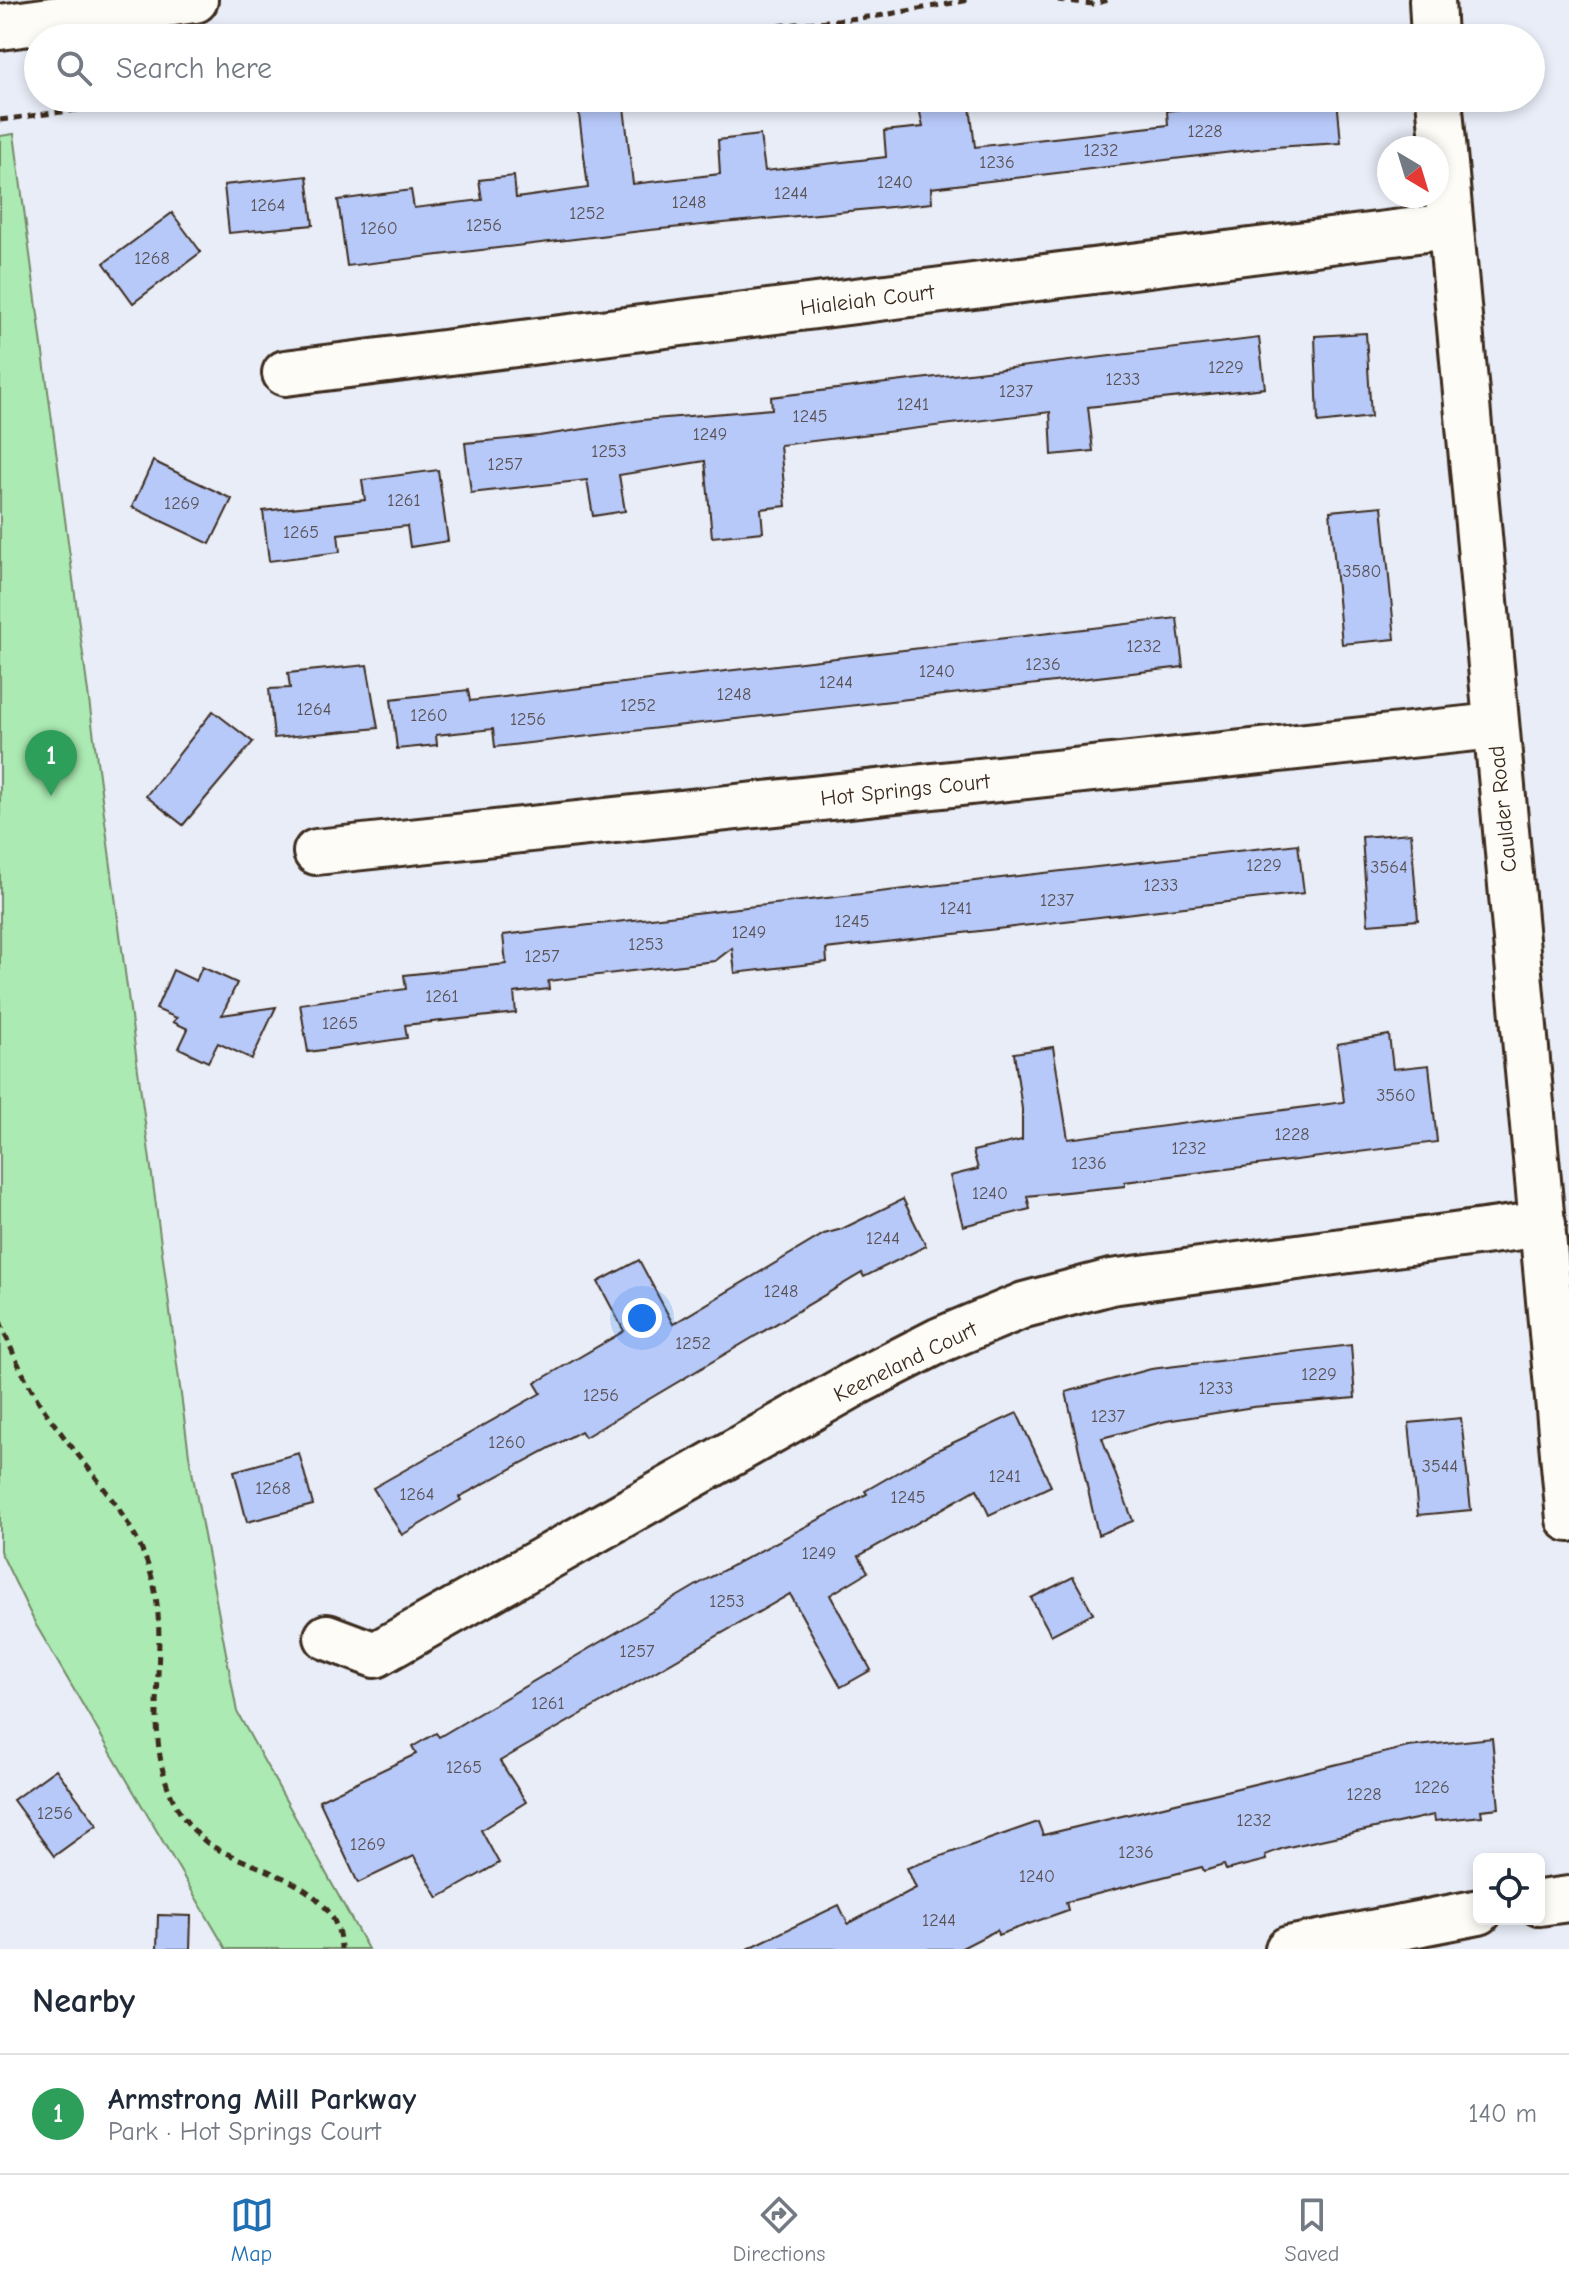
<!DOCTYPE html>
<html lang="en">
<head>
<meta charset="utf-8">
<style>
	:root { --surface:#fff; --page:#f2f2f3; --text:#1f2937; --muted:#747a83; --line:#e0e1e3; --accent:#1f6fb2 }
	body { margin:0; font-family:"Comic Neue",sans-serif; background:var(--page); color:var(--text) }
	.controls { position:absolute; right:24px; bottom:24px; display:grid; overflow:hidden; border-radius:12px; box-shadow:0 4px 12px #0003 }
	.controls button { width:72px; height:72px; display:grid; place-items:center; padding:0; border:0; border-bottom:2px solid var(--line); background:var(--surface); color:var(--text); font:40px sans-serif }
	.compass { position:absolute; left:1377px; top:136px; width:72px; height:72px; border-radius:50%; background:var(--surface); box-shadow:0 4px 12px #0003; rotate:142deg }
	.you { position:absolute; left:642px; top:1318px; width:28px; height:28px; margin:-20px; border:6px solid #fff; border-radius:50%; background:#1a73e8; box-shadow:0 0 0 12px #1a73e833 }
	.badge { display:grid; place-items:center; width:52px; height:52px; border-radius:50%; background:var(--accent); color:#fff; font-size:26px; font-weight:700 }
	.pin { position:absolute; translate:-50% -66px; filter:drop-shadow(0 2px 4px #0008) }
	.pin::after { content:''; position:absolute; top:42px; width:28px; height:24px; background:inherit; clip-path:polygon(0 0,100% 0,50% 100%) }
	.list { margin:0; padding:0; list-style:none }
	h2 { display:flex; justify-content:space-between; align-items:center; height:104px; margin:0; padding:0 32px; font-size:34px }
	h2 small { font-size:26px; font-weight:400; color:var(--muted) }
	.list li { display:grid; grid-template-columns:52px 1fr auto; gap:24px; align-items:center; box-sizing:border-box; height:120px; padding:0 32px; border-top:2px solid var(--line) }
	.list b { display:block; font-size:30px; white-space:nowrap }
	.list p { margin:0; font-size:26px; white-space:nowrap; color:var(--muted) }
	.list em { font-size:26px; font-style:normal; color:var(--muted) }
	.icon { flex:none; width:44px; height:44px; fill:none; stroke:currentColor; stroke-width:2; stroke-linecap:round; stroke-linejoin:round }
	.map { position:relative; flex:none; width:1569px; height:1949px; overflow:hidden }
	.search { position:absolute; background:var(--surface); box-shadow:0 4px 12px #0003; left:24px; right:24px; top:24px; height:88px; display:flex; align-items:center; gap:20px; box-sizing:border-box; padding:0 28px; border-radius:44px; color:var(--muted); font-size:30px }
	.sheet { height:224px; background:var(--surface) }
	nav { display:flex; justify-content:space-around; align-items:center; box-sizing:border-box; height:112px; border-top:2px solid var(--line); background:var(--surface); font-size:22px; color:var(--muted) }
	nav a { display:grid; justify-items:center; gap:4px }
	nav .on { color:var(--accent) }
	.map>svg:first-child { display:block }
	.green { fill:#abeab2; stroke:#738a68; stroke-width:2 }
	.building { fill:#b7c9f9; stroke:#3b2a1e; stroke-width:2 }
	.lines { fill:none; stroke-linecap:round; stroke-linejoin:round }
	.minor-casing { stroke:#3b2a1e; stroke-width:50 }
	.major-casing { stroke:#3b2a1e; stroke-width:50 }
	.path { stroke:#3b2a1e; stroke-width:5; stroke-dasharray:8 6; stroke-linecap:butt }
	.minor { stroke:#fdfcf7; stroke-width:44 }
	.major { stroke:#fdfcf7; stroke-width:44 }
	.labels { text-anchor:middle; stroke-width:6; stroke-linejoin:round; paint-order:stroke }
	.number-label { font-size:18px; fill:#5a5255 }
	.street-label { font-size:22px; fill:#3b2a1e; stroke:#fdfcf7 }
</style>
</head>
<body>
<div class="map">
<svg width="1569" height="1949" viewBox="0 0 1569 1949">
	<rect width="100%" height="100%" fill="#e8edf8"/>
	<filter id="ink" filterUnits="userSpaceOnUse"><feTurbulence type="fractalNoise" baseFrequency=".0125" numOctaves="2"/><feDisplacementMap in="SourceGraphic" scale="16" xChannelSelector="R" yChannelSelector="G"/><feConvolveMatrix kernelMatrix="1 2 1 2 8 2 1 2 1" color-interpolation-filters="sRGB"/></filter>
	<g filter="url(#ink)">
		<polygon class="green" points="14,134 189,1455 237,1712 368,1949 226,1949 36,1625 0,1551 0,136"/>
		<g class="building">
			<polygon points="577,98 623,98 633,184 720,174 718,140 760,135 765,171 886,157 884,131 923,127 917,98 969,98 975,147 1168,125 1167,111 1205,106 1204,98 1337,98 1341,143 1274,147 931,188 932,203 650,230 347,266 338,200 411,190 414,208 482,200 479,180 514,176 516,198 588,188"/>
			<polygon points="307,176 313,225 229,233 224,185"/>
			<polygon points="172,213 201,252 133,303 104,263"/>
			<polygon points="1366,333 1371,417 1318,423 1315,336"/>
			<polygon points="1259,338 1265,388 1088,407 1093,451 1052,455 1050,412 780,445 786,506 761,509 763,532 712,537 705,461 619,475 625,511 593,516 587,480 471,493 465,443 539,436 642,420 772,409 771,397"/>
			<polygon points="153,461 232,499 210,544 132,507"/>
			<polygon points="438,470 448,541 410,547 407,526 338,534 340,552 269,561 263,511 365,500 362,480"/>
			<polygon points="1382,506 1395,639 1342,644 1330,511"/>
			<polygon points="1177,618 1183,667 495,747 493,729 436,735 437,745 397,749 391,699 468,690 470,701"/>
			<polygon points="367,665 378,728 274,738 269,689 290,688 288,673"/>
			<polygon points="213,711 253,742 183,825 146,796"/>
			<polygon points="1411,833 1418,920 1368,924 1362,837"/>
			<polygon points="1298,844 1304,893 826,949 827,962 735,973 732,948 715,961 548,981 549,989 514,993 516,1013 405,1025 407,1038 308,1052 300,1004 406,989 404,975 506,964 503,935"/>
			<polygon points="202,967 237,983 222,1015 276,1007 252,1059 218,1043 208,1062 179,1048 188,1029 173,1022 177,1018 156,1009 173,970 196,981"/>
			<polygon points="1389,1035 1393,1069 1429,1065 1437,1142 1125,1182 1125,1186 1027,1196 1030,1209 963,1226 950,1176 978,1169 973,1151 1022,1140 1022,1109 1014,1053 1053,1047 1068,1139 1344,1102 1337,1044"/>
			<polygon points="903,1199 926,1246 864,1277 862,1273 585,1437 581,1431 459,1497 461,1500 402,1535 373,1488 541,1393 535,1383 624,1331 598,1282 639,1260 673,1324 824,1234 842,1229"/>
			<polygon points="1351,1345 1355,1398 1253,1407 1166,1421 1102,1438 1133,1521 1098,1535 1066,1392 1151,1369"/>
			<polygon points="1017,1413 1051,1486 989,1515 977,1489 859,1556 868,1572 830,1595 871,1670 841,1687 790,1594 500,1761 526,1802 481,1830 499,1863 438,1898 414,1856 358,1883 319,1800 416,1754 412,1747 436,1733 439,1737 707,1579 867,1494 865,1491 933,1452"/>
			<polygon points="1461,1418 1471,1510 1418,1515 1409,1423"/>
			<polygon points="299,1453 313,1505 247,1522 234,1471"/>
			<polygon points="1073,1577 1093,1613 1051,1635 1031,1598"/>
			<polygon points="1492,1738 1499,1808 1481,1810 1482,1816 1435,1821 1434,1815 1284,1848 1265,1855 1266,1860 1226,1870 1224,1865 1204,1871 1202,1867 1066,1902 1068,1910 998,1935 997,1930 960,1949 747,1949 839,1905 848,1924 916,1888 907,1868 1038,1822 1043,1835 1408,1747"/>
			<polygon points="56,1769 97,1825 54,1856 13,1800"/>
			<polygon points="158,1915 191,1916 190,1949 157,1949"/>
		</g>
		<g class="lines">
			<defs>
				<g id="minor">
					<polyline points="1432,0 1434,38"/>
					<polyline points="1439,98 1569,1519"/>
					<polyline points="285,373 1449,226"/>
					<polyline points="316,852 1494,726"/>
					<polyline points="327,1637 375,1655 856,1383 940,1340 1024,1305 1111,1282 1543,1224"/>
					<polyline points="1539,1903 1569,1899"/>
					<polyline points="1288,1949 1479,1912"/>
				</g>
				<polyline id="major" points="0,27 195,0"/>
			</defs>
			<use href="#minor" class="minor-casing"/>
			<use href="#major" class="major-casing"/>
			<g class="path">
				<polyline points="1058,0 1093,4 1109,0"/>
				<polyline points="653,38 878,16 970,0"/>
				<polyline points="0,120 168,98"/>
				<path d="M 0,1321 C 11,1350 23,1376 39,1402 C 78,1462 138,1515 154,1586 C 170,1662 138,1740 179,1811 C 186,1822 201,1840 212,1846 C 257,1872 339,1883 341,1949"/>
			</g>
			<use href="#minor" class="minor"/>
			<use href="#major" class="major"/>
		</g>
	</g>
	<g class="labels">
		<g class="number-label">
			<text x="1205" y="137">1228</text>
			<text x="1101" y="156">1232</text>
			<text x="997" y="168">1236</text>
			<text x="895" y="188">1240</text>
			<text x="791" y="199">1244</text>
			<text x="689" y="208">1248</text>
			<text x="268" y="211">1264</text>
			<text x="587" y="219">1252</text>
			<text x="484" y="231">1256</text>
			<text x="379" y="234">1260</text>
			<text x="152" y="264">1268</text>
			<text x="1226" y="373">1229</text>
			<text x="1123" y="385">1233</text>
			<text x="1016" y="397">1237</text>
			<text x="913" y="410">1241</text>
			<text x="810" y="422">1245</text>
			<text x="710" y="440">1249</text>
			<text x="609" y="457">1253</text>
			<text x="505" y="470">1257</text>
			<text x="404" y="506">1261</text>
			<text x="182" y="509">1269</text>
			<text x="301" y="538">1265</text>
			<text x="1362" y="577">3580</text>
			<text x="1144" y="652">1232</text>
			<text x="1043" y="670">1236</text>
			<text x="937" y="677">1240</text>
			<text x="836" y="688">1244</text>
			<text x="734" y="700">1248</text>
			<text x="638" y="711">1252</text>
			<text x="314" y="715">1264</text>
			<text x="429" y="721">1260</text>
			<text x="528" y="725">1256</text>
			<text x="1264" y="871">1229</text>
			<text x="1389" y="873">3564</text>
			<text x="1161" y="891">1233</text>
			<text x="1057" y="906">1237</text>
			<text x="956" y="914">1241</text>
			<text x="852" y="927">1245</text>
			<text x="749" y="938">1249</text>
			<text x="646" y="950">1253</text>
			<text x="542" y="962">1257</text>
			<text x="442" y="1002">1261</text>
			<text x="340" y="1029">1265</text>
			<text x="1396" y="1101">3560</text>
			<text x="1292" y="1140">1228</text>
			<text x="1189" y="1154">1232</text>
			<text x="1089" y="1169">1236</text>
			<text x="990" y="1199">1240</text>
			<text x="883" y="1244">1244</text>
			<text x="781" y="1297">1248</text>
			<text x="693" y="1349">1252</text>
			<text x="1319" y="1380">1229</text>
			<text x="1216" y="1394">1233</text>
			<text x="601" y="1401">1256</text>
			<text x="1108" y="1422">1237</text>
			<text x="507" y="1448">1260</text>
			<text x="1440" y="1472">3544</text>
			<text x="1005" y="1482">1241</text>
			<text x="273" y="1494">1268</text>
			<text x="417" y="1500">1264</text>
			<text x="908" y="1503">1245</text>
			<text x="819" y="1559">1249</text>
			<text x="727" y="1607">1253</text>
			<text x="637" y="1657">1257</text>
			<text x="548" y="1709">1261</text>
			<text x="464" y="1773">1265</text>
			<text x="1432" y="1793">1226</text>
			<text x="1364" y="1800">1228</text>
			<text x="55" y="1819">1256</text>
			<text x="1254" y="1826">1232</text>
			<text x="368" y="1850">1269</text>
			<text x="1136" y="1858">1236</text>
			<text x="1037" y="1882">1240</text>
			<text x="939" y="1926">1244</text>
		</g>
		<g class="street-label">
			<text transform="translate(867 299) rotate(-7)" y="8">Hialeiah Court</text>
			<text transform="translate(905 789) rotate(-6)" y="8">Hot Springs Court</text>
			<text transform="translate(1502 809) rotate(-96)" y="8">Caulder Road</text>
			<text transform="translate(905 1361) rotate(-26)" y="8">Keeneland Court</text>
		</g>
	</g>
</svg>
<div class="controls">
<button><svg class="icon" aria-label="locate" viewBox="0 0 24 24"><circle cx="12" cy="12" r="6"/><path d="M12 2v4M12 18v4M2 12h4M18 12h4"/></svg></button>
</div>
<svg class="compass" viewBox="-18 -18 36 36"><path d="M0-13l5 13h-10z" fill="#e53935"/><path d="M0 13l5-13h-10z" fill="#747a83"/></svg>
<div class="you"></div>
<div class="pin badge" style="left:51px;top:796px;background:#2e9e5b">1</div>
<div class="search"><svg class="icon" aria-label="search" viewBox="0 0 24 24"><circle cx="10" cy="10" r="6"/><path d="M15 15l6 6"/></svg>Search here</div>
</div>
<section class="sheet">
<h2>Nearby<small></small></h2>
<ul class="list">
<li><span class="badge" style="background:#2e9e5b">1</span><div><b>Armstrong Mill Parkway</b><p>Park · Hot Springs Court</p></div><em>140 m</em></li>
</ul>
</section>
<nav>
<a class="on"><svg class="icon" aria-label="map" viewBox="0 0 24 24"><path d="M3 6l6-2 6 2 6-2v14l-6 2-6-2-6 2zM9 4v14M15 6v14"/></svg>Map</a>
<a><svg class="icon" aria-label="directions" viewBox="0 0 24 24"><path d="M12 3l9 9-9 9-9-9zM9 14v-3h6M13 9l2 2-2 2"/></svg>Directions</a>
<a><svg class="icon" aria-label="saved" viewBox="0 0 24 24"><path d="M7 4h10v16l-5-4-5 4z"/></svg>Saved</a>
</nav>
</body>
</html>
